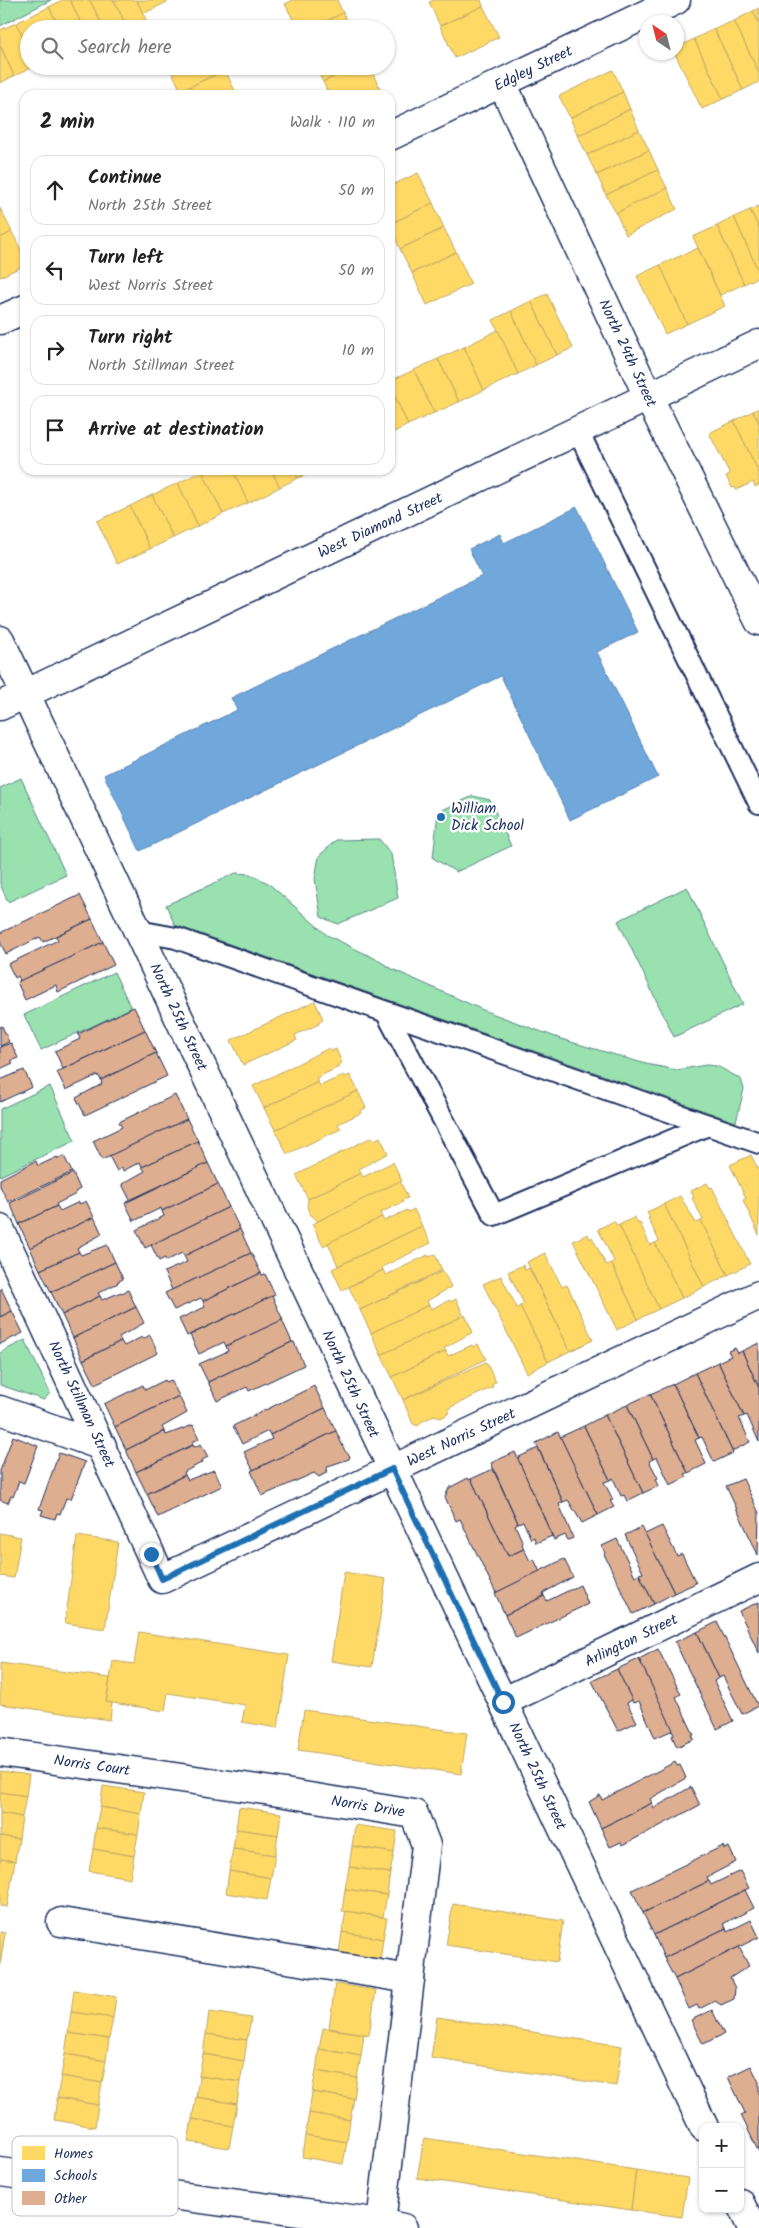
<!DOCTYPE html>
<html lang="en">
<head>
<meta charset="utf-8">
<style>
	:root { --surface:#fff; --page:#f2f2f2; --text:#222; --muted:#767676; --line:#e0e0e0 }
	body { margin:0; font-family:Kalam,sans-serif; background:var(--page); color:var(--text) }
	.controls { position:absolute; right:15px; bottom:15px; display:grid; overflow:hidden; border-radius:10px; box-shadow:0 1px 4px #0004 }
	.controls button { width:45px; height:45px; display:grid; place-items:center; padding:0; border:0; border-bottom:1px solid var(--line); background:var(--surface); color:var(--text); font:25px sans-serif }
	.compass { position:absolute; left:639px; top:15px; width:45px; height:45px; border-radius:50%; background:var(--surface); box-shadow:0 1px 4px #0004; rotate:325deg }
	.stop { position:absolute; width:15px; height:15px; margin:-11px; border:4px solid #1f6fb2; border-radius:50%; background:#fff }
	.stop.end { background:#1f6fb2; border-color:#fff; box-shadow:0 1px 5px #0008 }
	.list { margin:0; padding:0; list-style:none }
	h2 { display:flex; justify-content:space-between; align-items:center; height:65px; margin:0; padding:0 20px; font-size:21px }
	h2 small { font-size:16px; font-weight:400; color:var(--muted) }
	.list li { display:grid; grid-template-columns:32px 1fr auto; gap:15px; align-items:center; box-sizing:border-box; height:70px; margin:0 10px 10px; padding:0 10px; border:1px solid var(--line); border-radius:15px }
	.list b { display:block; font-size:19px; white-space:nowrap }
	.list p { margin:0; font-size:16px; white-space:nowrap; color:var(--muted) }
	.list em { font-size:16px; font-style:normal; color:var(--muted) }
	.icon { flex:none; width:28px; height:28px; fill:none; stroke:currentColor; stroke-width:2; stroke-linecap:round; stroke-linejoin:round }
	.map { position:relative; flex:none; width:759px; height:2228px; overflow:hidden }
	.search { position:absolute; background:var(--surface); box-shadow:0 1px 4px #0004; left:20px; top:20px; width:375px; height:55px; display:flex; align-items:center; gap:12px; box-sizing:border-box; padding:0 18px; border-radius:28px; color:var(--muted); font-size:19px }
	.panel { position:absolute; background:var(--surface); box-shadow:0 1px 4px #0004; left:20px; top:90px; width:375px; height:385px; border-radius:15px }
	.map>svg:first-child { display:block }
	.green { fill:#99e1af; stroke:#5a8886 }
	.homes { fill:#ffd966; stroke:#bba664 }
	.schools { fill:#6fa8dc; stroke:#5684b6 }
	.building { fill:#deae90; stroke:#1b2f5e }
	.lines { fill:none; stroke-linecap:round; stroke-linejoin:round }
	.service-casing { stroke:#1b2f5e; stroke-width:24 }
	.minor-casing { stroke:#1b2f5e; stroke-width:31 }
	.secondary-casing { stroke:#1b2f5e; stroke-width:31 }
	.service { stroke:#fff; stroke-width:20 }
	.minor { stroke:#fff; stroke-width:28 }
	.secondary { stroke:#fff; stroke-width:28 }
	.route { stroke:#1f6fb2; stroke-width:6 }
	.poi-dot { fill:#1f6fb2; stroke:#fff; stroke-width:2 }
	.labels { text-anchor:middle; stroke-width:5; stroke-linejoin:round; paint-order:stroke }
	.street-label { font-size:15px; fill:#1b2f5e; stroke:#fff }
	.poi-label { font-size:15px; fill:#1b2f5e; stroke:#fff; text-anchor:start }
	.key { fill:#fff; stroke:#bbc1cf; stroke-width:1 }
	.key-label { font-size:14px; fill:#1b2f5e }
</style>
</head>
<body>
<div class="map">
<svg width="759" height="2228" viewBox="0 0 759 2228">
	<rect width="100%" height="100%" fill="#fff"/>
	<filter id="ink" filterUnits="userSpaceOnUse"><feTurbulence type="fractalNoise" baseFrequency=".02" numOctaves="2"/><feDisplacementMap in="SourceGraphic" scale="10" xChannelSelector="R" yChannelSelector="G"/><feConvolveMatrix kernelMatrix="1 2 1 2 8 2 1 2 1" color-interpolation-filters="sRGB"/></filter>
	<g filter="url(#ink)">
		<g class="green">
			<polygon points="0,0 51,0 0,26"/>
			<polygon points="21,778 66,875 8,902 0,884 0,788"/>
			<polygon points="473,796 490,800 511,846 456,872 433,858 438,812"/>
			<polygon points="379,839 391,854 398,898 338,924 321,917 315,879 319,856 336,840"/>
			<polygon points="236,873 250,874 268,883 327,935 376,959 392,969 483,1010 561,1039 646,1064 677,1070 706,1065 717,1066 741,1079 744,1089 736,1122 175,925 166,905"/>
			<polygon points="687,887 743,1004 674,1037 618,921"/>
			<polygon points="114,972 131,1008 41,1050 24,1015"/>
			<polygon points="50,1086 75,1141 0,1176 0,1109"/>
			<polygon points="25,1340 50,1393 44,1400 0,1385 0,1353"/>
		</g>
		<g class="homes">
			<polygon points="62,0 70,0 84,29 60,29 49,7"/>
			<polygon points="70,0 90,0 104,29 84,29"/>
			<polygon points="90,0 114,0 128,29 104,29"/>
			<polygon points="114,0 137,0 147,22 128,29"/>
			<polygon points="137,0 171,0 143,14"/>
			<polygon points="293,0 337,0 343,13 310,29 298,29 285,4"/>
			<polygon points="434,0 481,0 483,6 440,26 429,2"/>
			<polygon points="483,6 499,37 455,58 440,26"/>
			<polygon points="49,7 60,29 29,29 29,49 16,23"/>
			<polygon points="759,8 759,24 753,11"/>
			<polygon points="753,11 759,24 759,73 734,21"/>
			<polygon points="343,13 351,29 310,29"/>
			<polygon points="734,21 759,73 759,82 743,90 714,29"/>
			<polygon points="16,23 29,49 29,66 36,66 14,76 0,45 0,30"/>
			<polygon points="714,29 743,90 723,99 694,39"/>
			<polygon points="694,39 723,99 702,109 674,52 676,52 676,48"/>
			<polygon points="0,45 14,76 0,83"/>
			<polygon points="169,66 223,66 225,70 181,91"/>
			<polygon points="315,66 357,66 323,82"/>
			<polygon points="357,66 369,66 382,93 378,95 329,95 323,82"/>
			<polygon points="225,70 237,95 183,95 181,91"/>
			<polygon points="613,70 623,92 570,118 559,96"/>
			<polygon points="623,92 630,109 578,136 570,118"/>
			<polygon points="630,109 639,130 587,155 578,136"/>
			<polygon points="639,130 649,150 597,175 587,155"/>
			<polygon points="649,150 658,170 606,195 597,175"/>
			<polygon points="658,170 667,188 616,213 606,195"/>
			<polygon points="418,173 433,203 390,224 390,186"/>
			<polygon points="667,188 677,209 626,235 616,213"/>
			<polygon points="433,203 444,228 400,249 390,224"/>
			<polygon points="759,206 759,228 750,210"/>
			<polygon points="0,208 12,232 0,238"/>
			<polygon points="750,210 759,228 759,273 734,217"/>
			<polygon points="734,217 759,273 759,277 744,284 717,226"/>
			<polygon points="717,226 744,284 720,295 693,237"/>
			<polygon points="444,228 456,252 412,273 400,249"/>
			<polygon points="12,232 25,258 25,265 0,277 0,238"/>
			<polygon points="698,248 725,306 687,324 660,265"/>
			<polygon points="456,252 471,284 427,305 412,273"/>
			<polygon points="660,265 687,324 665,334 637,276"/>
			<polygon points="547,294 573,348 557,355 531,301"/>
			<polygon points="531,301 557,355 536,365 511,311"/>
			<polygon points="511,311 536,365 518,374 493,320"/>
			<polygon points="498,330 518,374 484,390 464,347"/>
			<polygon points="464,347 484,390 459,402 438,359"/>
			<polygon points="438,359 459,402 434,413 414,370"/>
			<polygon points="25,360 25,372 20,362"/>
			<polygon points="414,370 434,413 408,425 390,386 390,381"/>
			<polygon points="390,386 408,425 390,434"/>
			<polygon points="759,408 759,423 753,411"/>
			<polygon points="753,411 759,423 759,473 734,421"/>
			<polygon points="734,421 759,473 759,485 755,487 753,482 736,490 735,487 732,488 726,476 730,474 709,433"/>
			<polygon points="205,470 233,470 248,503 223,514 202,471"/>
			<polygon points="233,470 271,470 280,487 248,503"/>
			<polygon points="271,470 294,470 298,478 280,487"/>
			<polygon points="294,470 316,470 298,478"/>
			<polygon points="202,471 223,514 198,526 178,483"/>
			<polygon points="178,483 198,526 173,538 152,495"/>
			<polygon points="152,495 173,538 150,549 130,506"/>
			<polygon points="130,506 150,549 117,564 97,521"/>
			<polygon points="315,1001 323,1019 318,1022 319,1024 295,1035 297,1040 243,1065 231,1040"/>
			<polygon points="329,1048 332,1051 336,1049 342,1063 338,1065 339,1067 316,1078 318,1082 264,1108 253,1086"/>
			<polygon points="344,1075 345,1077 350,1075 358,1091 275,1130 264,1108 318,1082 320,1086"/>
			<polygon points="358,1091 366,1108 360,1111 361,1113 338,1124 341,1129 287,1154 275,1130"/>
			<polygon points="372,1137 374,1140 380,1137 388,1153 359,1169 361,1173 308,1199 296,1175"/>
			<polygon points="751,1155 759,1171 759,1235 743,1200 746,1198 730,1165"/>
			<polygon points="393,1162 402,1181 318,1221 310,1214 307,1207 308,1199 361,1173 363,1177"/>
			<polygon points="400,1181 408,1198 402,1200 403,1202 380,1213 382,1217 323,1246 312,1224"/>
			<polygon points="707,1183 710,1188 712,1187 750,1264 728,1275 701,1221 703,1220 692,1198 694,1197 691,1191"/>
			<polygon points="680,1196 696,1223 701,1221 728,1275 704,1287 664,1204"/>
			<polygon points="664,1204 704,1287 682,1298 655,1243 659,1241 648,1218 650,1218 647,1212"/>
			<polygon points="414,1209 422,1226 338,1266 328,1243 382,1217 384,1221 407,1210 408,1212"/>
			<polygon points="635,1217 638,1224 640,1223 650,1245 655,1243 682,1298 659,1309 619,1225"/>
			<polygon points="614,1221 617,1226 619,1225 659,1309 638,1319 611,1263 614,1261 598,1229"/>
			<polygon points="422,1226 431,1243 382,1267 383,1270 342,1290 332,1269"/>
			<polygon points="588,1234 590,1239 592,1237 606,1265 611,1263 638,1319 617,1330 573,1241"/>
			<polygon points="545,1253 562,1287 567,1285 593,1340 570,1351 527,1262"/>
			<polygon points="435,1254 442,1270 360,1310 349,1287 383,1270 386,1275 428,1255 429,1257"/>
			<polygon points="523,1265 525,1270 529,1268 570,1351 548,1362 520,1306 524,1304 508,1272"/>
			<polygon points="443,1271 451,1287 427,1301 429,1305 371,1333 360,1310"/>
			<polygon points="501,1276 517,1308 520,1306 548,1362 527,1373 483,1284"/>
			<polygon points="456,1299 463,1314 459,1316 459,1318 381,1355 371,1333 429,1305 431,1309 450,1300 451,1302"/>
			<polygon points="465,1315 473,1332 444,1348 446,1351 392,1377 381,1355"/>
			<polygon points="478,1344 486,1359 403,1400 392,1377 446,1351 448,1356 472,1345 473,1347"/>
			<polygon points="486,1362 496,1382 492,1384 493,1387 449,1408 448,1414 441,1418 435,1415 421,1422 418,1426 413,1424 403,1400"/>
			<polygon points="0,1533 21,1537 14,1578 0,1576"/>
			<polygon points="77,1536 118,1542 105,1629 65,1623"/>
			<polygon points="344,1572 386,1579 372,1667 331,1661"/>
			<polygon points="139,1632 289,1655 278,1728 242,1722 245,1705 168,1693 165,1711 106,1702 113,1661 134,1664"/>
			<polygon points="0,1663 110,1678 106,1702 112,1703 110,1720 0,1704"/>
			<polygon points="304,1710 467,1733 461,1774 298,1750"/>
			<polygon points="0,1771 29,1775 26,1796 0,1792"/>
			<polygon points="103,1786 144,1792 141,1814 100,1807"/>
			<polygon points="0,1792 26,1796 22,1817 0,1813"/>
			<polygon points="100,1807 141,1814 138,1834 96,1828"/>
			<polygon points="239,1807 281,1813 278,1835 236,1829"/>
			<polygon points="0,1813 22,1817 19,1839 0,1836"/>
			<polygon points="355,1825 397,1831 394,1853 352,1846"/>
			<polygon points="96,1828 138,1834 134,1856 93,1849"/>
			<polygon points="236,1829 278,1835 275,1855 233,1849"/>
			<polygon points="0,1836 19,1839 15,1861 0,1859"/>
			<polygon points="352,1846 394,1853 390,1873 349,1867"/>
			<polygon points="93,1849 134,1856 130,1878 89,1871"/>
			<polygon points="233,1849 275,1855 271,1878 229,1871"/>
			<polygon points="0,1859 15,1861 7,1907 0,1906"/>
			<polygon points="349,1867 390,1873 387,1895 345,1889"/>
			<polygon points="229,1871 271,1878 267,1900 226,1893"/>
			<polygon points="345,1889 387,1895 383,1917 342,1911"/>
			<polygon points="453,1904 563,1921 557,1962 446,1945"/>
			<polygon points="346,1911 387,1918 383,1939 342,1932"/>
			<polygon points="0,1932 5,1933 0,1966"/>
			<polygon points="342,1932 383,1939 380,1961 339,1954"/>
			<polygon points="335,1984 376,1990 369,2035 329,2028"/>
			<polygon points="74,1990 116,1997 113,2018 71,2012"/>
			<polygon points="71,2012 113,2018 109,2039 68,2033"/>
			<polygon points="209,2012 251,2018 247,2040 206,2034"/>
			<polygon points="437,2017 622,2046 616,2086 431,2058"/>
			<polygon points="323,2028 364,2034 361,2056 319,2049"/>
			<polygon points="68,2033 109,2039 106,2061 65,2054"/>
			<polygon points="206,2034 247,2040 244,2061 203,2054"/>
			<polygon points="319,2049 361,2056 357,2078 316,2071"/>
			<polygon points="65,2054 106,2061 102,2083 61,2076"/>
			<polygon points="203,2054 244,2061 240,2082 199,2076"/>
			<polygon points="316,2071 357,2078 354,2099 312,2092"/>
			<polygon points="61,2076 102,2083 98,2105 57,2098"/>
			<polygon points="199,2076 240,2082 237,2104 196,2097"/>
			<polygon points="312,2092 354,2099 350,2120 309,2113"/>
			<polygon points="196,2097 237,2104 233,2126 192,2119"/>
			<polygon points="57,2098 98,2105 95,2127 54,2120"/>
			<polygon points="309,2113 350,2120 347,2142 305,2135"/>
			<polygon points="192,2119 233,2126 229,2148 188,2142"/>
			<polygon points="305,2135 347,2142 343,2164 302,2157"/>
			<polygon points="424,2138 636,2170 631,2210 417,2178"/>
			<polygon points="636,2170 688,2178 682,2217 631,2210"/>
		</g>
		<polygon class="schools" points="577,507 638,632 597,652 658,777 570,820 501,676 140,851 104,775 237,710 231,698 482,576 469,549 500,534 504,543"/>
		<g class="building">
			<polygon points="80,895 92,919 43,942 40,937 6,954 0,942 0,933"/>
			<polygon points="92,919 103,942 20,981 18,976 15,978 8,964 58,940 56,936"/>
			<polygon points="103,942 114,965 58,992 56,985 25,1000 17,982"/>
			<polygon points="134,1007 145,1030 63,1069 55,1051 80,1039 78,1034"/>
			<polygon points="2,1026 9,1042 0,1046 0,1027"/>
			<polygon points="145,1030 156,1053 101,1080 98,1075 66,1090 57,1072"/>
			<polygon points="11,1043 18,1058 11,1061 13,1063 0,1069 0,1047"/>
			<polygon points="156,1053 167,1076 85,1115 76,1098 102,1084 101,1080"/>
			<polygon points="24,1070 32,1087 0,1102 0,1080"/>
			<polygon points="175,1095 187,1119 102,1160 93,1141 122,1127 119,1122"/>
			<polygon points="187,1119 198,1141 142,1167 140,1162 123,1171 122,1168 117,1171 109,1156"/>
			<polygon points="198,1141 208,1163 130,1200 122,1184 145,1171 142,1167"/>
			<polygon points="64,1156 72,1172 8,1202 0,1186 0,1179 36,1161 38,1166 57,1157 58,1159"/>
			<polygon points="208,1163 218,1184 162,1211 161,1208 134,1221 125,1203"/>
			<polygon points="73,1173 80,1189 75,1192 76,1194 56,1204 57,1206 19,1224 10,1203"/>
			<polygon points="218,1184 229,1207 145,1248 136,1230 164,1216 162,1211"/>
			<polygon points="86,1201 94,1217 30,1248 19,1224 57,1206 60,1211 79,1202 80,1204"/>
			<polygon points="229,1207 240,1229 184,1256 182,1253 166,1261 165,1258 159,1261 151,1245"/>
			<polygon points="94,1217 102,1234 77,1248 79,1252 40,1270 30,1248"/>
			<polygon points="240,1229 251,1253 172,1290 164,1272 187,1262 184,1256"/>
			<polygon points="107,1245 115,1262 51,1292 40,1270 79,1252 81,1255"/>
			<polygon points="251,1253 261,1273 203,1301 201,1298 174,1310 165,1293"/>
			<polygon points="115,1262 123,1279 117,1282 118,1283 98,1293 100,1296 62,1315 51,1292"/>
			<polygon points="261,1273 262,1275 265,1274 275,1295 187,1336 179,1319 205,1307 203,1301"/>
			<polygon points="1,1288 12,1311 0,1317 0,1289"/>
			<polygon points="128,1290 136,1307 73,1338 62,1315 100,1296 102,1300 121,1292 122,1293"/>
			<polygon points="272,1296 283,1320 226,1346 224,1342 199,1354 190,1335"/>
			<polygon points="136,1307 144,1323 119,1337 121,1341 83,1360 73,1338"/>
			<polygon points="12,1311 23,1333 0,1344 0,1317"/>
			<polygon points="282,1320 292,1342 208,1382 199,1364 228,1351 226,1346"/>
			<polygon points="150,1335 158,1353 95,1384 83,1360 121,1341 124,1346 142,1337 143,1339"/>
			<polygon points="292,1342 294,1342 304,1365 249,1391 247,1387 217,1401 208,1382"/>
			<polygon points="759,1343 759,1388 742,1351"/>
			<polygon points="735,1348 738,1353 742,1351 759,1388 759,1442 747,1415 744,1416 718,1362 731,1356 728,1351"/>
			<polygon points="718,1362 744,1416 739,1418 750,1442 732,1451 695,1373"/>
			<polygon points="695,1373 733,1453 714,1462 702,1437 699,1438 673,1384"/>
			<polygon points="165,1380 166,1382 171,1380 179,1396 115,1427 104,1404 143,1385 145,1390"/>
			<polygon points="673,1384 699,1438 695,1440 706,1464 688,1473 650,1394"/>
			<polygon points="314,1386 325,1408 270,1435 268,1431 242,1444 233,1426"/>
			<polygon points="650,1394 688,1473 685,1474 687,1477 670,1485 657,1457 653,1459 627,1405"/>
			<polygon points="179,1396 187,1413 162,1427 164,1431 126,1450 115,1427"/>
			<polygon points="627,1405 653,1459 649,1461 658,1478 656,1479 659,1486 643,1493 605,1415"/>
			<polygon points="325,1408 336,1431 253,1470 244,1452 272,1439 270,1435"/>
			<polygon points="605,1415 643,1493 627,1501 624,1495 621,1496 613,1478 610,1480 584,1426"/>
			<polygon points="193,1425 199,1439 192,1442 193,1445 136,1472 126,1450 164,1431 166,1435"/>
			<polygon points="584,1426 610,1480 604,1482 613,1500 610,1501 614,1507 598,1515 560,1437"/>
			<polygon points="336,1431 345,1451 350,1456 349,1459 328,1466 326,1473 319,1477 314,1473 262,1496 251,1471"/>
			<polygon points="558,1432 598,1515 582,1523 568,1500 563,1502 536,1443"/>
			<polygon points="13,1436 38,1446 24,1483 19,1481 13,1497 11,1496 8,1503 0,1500 0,1471"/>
			<polygon points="201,1444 208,1457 202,1460 203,1462 184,1472 185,1475 147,1494 136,1472 193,1445 194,1447"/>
			<polygon points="538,1448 563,1502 559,1504 573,1538 568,1540 565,1535 554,1540 517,1458"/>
			<polygon points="515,1452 552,1536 536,1543 534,1537 531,1539 523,1521 518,1523 491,1463"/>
			<polygon points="59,1453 85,1462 71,1499 66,1498 60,1514 57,1513 55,1519 41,1515 43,1510 39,1509"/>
			<polygon points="493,1469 518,1523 515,1525 523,1543 522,1544 524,1549 508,1556 471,1479"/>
			<polygon points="214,1470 222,1486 158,1517 147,1494 185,1475 188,1480"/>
			<polygon points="468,1478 469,1480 471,1479 508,1556 524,1549 530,1561 534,1559 540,1572 496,1593 460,1519 456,1521 445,1497 449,1488"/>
			<polygon points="743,1479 759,1513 758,1555 726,1486"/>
			<polygon points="662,1526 677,1556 682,1554 696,1583 674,1593 645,1534"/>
			<polygon points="642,1527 674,1593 654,1604 639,1574 643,1573 625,1535"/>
			<polygon points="617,1539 635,1576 639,1574 654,1604 633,1614 604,1554 605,1553 602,1546"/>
			<polygon points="564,1559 573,1577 543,1593 544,1596 505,1615 495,1593"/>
			<polygon points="580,1585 588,1604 516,1638 505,1615 544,1596 547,1601"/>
			<polygon points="759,1602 759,1653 739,1611"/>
			<polygon points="717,1622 758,1706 742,1714 723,1676 719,1678 697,1632"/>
			<polygon points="697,1632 719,1678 714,1681 733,1721 717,1729 675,1642"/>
			<polygon points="658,1649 681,1694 676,1697 694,1735 692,1735 694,1739 677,1747 672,1736 674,1734 639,1659"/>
			<polygon points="639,1659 673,1730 655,1738 639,1701 633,1703 617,1669"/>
			<polygon points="617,1669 632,1700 627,1703 637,1722 618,1731 592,1681"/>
			<polygon points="675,1762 677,1766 680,1765 686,1778 650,1799 652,1803 601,1828 589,1802 600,1795 602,1800"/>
			<polygon points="691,1787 700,1805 623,1845 621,1842 610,1847 601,1828 652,1803 654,1808"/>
			<polygon points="723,1846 724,1849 729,1847 736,1862 707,1877 709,1881 643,1913 632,1890"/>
			<polygon points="740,1871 749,1888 654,1935 643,1913 709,1881 711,1885"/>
			<polygon points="745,1890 754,1908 723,1924 726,1928 664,1958 654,1935"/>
			<polygon points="751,1920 759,1937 675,1979 664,1958 726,1928 727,1932"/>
			<polygon points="739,1947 749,1966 730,1978 735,1988 734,1999 721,2005 715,2001 699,2009 697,2005 689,2009 675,1979"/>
			<polygon points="712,2010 724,2034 703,2044 691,2020"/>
			<polygon points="751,2066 759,2082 759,2153 741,2115 745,2113 728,2077"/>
		</g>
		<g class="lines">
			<defs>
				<g id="service">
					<polyline points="578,431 759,803"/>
					<polyline points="138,931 176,938 759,1143"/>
					<polyline points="386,1012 494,1215 708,1125"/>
				</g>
				<g id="minor">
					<polyline points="502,83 648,396 759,621"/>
					<polyline points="390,136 676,0"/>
					<polyline points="0,320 25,309"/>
					<polyline points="0,640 704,2127"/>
					<polyline points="0,1229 162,1579 759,1295"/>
					<polyline points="0,1410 102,1446"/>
					<polyline points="503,1702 759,1578"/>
					<polyline points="0,1752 285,1793 414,1814 426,1845 381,2223"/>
					<polyline points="61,1922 410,1979"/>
					<polyline points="0,2172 381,2223 403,2228"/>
					<polyline points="740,2203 752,2228"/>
				</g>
				<polyline id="secondary" points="0,706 759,344"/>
			</defs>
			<use href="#service" class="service-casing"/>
			<use href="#minor" class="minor-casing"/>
			<use href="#secondary" class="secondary-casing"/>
			<use href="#service" class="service"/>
			<use href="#minor" class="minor"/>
			<use href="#secondary" class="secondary"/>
		</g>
	</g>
	<g class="lines" filter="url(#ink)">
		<polyline class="route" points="151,1554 162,1579 392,1469 503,1702"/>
	</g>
	<circle class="poi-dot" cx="441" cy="817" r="5"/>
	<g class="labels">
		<g class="street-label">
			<text transform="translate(533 68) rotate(-26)" y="5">Edgley Street</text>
			<text transform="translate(628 353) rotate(65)" y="5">North 24th Street</text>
			<text transform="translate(380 525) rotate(-25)" y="5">West Diamond Street</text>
			<text transform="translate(179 1017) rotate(65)" y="5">North 25th Street</text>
			<text transform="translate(351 1384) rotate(65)" y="5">North 25th Street</text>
			<text transform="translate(82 1404) rotate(65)" y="5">North Stillman Street</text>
			<text transform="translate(461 1437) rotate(-25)" y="5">West Norris Street</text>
			<text transform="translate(631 1640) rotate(-26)" y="5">Arlington Street</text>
			<text transform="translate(92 1765) rotate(8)" y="5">Norris Court</text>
			<text transform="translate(538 1776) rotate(65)" y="5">North 25th Street</text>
			<text transform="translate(368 1806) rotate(9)" y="5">Norris Drive</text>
		</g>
		<g class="poi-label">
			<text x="451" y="813">William<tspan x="451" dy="17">Dick School</tspan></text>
		</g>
	</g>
	<rect x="12" y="2136" width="166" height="80" rx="8" class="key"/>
	<rect x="22" y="2146" width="23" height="14" fill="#ffd966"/>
	<rect x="22" y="2169" width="23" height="13" fill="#6fa8dc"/>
	<rect x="22" y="2191" width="23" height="14" fill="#deae90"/>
	<g class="key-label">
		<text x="54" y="2158">Homes</text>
		<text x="54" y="2180">Schools</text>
		<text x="54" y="2203">Other</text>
	</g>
</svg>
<div class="controls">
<button>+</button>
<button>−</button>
</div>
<svg class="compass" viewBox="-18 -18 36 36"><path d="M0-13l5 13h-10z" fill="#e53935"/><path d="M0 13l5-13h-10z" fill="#767676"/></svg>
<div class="stop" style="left:503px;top:1702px"></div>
<div class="stop end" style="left:151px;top:1554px"></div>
<div class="search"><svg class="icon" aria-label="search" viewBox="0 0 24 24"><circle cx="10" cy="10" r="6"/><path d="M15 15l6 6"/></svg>Search here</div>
<section class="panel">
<h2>2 min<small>Walk · 110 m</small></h2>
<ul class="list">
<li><svg class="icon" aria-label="ahead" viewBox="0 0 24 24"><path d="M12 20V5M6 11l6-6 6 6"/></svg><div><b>Continue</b><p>North 25th Street</p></div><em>50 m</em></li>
<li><svg class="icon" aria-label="left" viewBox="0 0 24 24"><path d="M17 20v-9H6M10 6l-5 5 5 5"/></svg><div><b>Turn left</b><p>West Norris Street</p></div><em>50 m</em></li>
<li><svg class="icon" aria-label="right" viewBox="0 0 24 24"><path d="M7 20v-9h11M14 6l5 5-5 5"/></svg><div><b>Turn right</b><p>North Stillman Street</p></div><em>10 m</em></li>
<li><svg class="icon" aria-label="arrive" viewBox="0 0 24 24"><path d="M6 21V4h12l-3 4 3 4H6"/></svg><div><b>Arrive at destination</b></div></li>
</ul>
</section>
</div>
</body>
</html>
